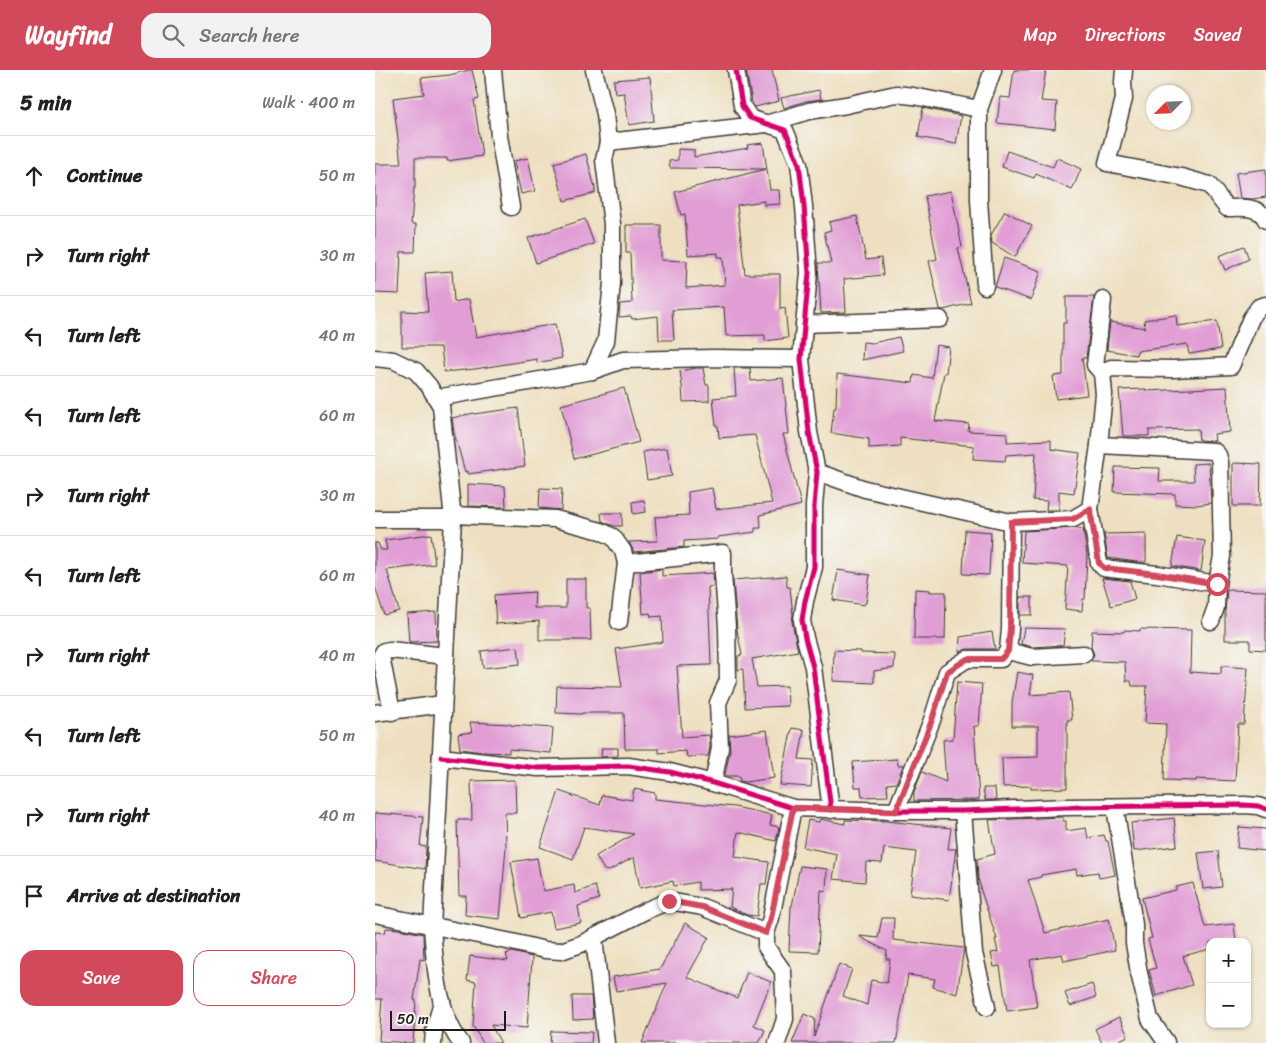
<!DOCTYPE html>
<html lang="en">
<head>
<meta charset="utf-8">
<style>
	:root { --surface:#fff; --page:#f2f2f2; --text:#202124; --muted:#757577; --line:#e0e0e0; --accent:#d1495b }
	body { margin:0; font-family:Sriracha,sans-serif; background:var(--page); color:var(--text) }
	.controls { position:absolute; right:15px; bottom:15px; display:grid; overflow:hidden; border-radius:10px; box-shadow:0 1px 4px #0004 }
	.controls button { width:45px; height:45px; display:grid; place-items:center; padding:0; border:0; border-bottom:1px solid var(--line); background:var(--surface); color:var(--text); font:25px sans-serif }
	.compass { position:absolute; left:771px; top:15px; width:45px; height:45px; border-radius:50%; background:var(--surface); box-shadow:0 1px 4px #0004; rotate:246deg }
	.scale { position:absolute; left:15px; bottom:12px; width:116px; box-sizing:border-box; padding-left:5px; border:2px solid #1c1c1c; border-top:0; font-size:14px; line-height:18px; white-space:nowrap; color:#1c1c1c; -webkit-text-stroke:4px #f6f6f2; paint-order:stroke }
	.stop { position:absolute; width:15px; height:15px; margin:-11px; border:4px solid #d1495b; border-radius:50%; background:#fff }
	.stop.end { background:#d1495b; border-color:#fff; box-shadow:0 1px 5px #0008 }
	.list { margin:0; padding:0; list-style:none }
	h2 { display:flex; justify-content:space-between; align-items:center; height:65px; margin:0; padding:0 20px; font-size:21px }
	h2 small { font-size:16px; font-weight:400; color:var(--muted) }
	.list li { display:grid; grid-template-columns:32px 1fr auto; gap:15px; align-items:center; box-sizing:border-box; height:80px; padding:0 20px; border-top:1px solid var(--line) }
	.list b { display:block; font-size:19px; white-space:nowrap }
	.list em { font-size:16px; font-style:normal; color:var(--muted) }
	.actions { display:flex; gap:10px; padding:15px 20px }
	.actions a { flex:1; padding:11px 0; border:1px solid var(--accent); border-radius:15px; text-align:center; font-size:18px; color:var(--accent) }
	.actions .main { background:var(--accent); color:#fff }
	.icon { flex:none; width:28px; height:28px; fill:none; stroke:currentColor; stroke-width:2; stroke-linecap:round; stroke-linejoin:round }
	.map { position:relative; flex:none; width:891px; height:973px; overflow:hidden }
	header { display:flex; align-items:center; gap:30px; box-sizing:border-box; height:70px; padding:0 25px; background:var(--accent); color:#fff }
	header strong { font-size:24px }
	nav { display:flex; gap:28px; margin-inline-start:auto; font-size:18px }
	.search { width:350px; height:45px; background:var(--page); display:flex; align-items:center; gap:12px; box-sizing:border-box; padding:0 18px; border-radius:15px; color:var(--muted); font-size:19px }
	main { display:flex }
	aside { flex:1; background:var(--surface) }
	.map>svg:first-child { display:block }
	.building { fill:#e19ed5 }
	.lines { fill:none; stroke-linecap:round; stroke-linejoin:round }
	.minor-casing { stroke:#3c3935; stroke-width:19 }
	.minor { stroke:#fff; stroke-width:16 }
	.cycleway-casing { stroke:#f6f6f2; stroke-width:8 }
	.cycleway { stroke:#d6006c; stroke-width:5 }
	.route { stroke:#d1495b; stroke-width:6 }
</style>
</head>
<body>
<header>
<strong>Wayfind</strong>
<div class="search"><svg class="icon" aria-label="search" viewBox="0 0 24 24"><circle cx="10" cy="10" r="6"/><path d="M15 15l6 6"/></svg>Search here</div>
<nav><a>Map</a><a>Directions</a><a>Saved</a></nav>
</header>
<main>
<aside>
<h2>5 min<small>Walk · 400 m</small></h2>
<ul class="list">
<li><svg class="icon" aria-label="ahead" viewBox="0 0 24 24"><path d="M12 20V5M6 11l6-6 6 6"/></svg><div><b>Continue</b></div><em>50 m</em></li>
<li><svg class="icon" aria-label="right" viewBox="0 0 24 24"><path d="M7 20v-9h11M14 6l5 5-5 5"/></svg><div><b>Turn right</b></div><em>30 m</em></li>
<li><svg class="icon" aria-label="left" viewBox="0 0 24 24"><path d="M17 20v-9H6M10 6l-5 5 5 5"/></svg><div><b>Turn left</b></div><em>40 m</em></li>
<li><svg class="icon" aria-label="left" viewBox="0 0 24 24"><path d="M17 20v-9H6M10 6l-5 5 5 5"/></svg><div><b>Turn left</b></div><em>60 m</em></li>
<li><svg class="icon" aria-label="right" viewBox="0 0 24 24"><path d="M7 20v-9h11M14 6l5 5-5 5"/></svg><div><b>Turn right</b></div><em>30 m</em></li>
<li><svg class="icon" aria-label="left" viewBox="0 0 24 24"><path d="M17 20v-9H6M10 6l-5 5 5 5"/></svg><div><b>Turn left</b></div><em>60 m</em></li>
<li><svg class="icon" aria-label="right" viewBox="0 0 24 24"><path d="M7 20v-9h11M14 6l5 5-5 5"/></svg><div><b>Turn right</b></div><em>40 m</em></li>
<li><svg class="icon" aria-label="left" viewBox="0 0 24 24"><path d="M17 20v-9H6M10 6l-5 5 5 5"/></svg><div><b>Turn left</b></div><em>50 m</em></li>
<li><svg class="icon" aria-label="right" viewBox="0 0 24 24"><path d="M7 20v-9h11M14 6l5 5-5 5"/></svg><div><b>Turn right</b></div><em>40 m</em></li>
<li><svg class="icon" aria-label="arrive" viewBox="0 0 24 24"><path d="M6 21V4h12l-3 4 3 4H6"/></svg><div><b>Arrive at destination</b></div></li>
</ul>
<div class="actions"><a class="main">Save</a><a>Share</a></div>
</aside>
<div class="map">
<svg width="891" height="973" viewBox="0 0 891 973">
	<rect width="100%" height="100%" fill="#f6f6f2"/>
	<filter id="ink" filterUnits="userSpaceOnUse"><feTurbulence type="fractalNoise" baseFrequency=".02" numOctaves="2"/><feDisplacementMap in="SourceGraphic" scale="10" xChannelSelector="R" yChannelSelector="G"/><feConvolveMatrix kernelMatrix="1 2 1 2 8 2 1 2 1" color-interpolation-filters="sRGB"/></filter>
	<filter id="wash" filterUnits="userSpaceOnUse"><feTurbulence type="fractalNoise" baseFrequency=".0096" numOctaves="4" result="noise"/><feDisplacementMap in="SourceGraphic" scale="20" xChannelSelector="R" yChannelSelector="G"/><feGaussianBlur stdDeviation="1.12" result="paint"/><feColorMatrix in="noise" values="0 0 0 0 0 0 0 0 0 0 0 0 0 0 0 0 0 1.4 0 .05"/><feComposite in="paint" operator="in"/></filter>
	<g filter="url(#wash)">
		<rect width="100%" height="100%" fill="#eedfc0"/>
		<g id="blocks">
			<g class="building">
				<polygon points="94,0 97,0 104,29 99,30 107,86 72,91 72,88 40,88 40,118 39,118 36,154 41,154 40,182 26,182 24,224 0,223 0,94 26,94 18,28 49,24 46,8 75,5"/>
				<polygon points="371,0 397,0 404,31 380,37 377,32"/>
				<polygon points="639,0 671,0 666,31 682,32 680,59 622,53 625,27 635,28"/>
				<polygon points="275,7 279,51 254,55 249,23 240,24 239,10"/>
				<polygon points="444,20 446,29 431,31 409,38 406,28"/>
				<polygon points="548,38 586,46 581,74 543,67"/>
				<polygon points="388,73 395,120 404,120 405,134 389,135 389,131 362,135 370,204 405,204 405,239 410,238 413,268 390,271 390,265 351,266 349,237 297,240 299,270 284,270 283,246 257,249 256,246 244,247 245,234 257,233 255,183 251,183 251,155 286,155 286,190 312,191 311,218 350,215 348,187 343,187 343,183 313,185 310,144 306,145 300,122 391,99 295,98 294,91 303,90 303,79 319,80 319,87 373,78 372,75"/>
				<polygon points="632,81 678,97 682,88 706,99 697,120 661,104 659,108 627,97"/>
				<polygon points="211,84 220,118 220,123 189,131 179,93"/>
				<polygon points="153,88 160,121 146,124 139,91"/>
				<polygon points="891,99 891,127 877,129 865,128 861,103"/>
				<polygon points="576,121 587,177 583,178 596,233 568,240 565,239 554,191 562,189 550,126"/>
				<polygon points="630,141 657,156 640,187 617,173 616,165"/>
				<polygon points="482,146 491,190 506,188 508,205 469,209 471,242 446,243 443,193 456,193 449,162 456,160 454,152"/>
				<polygon points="210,149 219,174 161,193 153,168"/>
				<polygon points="869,176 874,189 850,200 844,186"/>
				<polygon points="629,188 666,201 656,230 620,217"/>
				<polygon points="77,201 79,232 94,229 101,267 146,259 147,260 180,254 187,288 162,293 162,289 100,299 69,302 66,277 27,277 27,241 53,242 50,203"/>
				<polygon points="691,227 719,227 711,288 707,288 712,325 681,329 678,306 688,305 688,253 691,253"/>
				<polygon points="801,245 802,256 842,251 846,279 814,284 812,274 762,281 761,285 732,280 735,252 770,258 769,250"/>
				<polygon points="524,267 528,281 487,290 488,272 498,273"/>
				<polygon points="561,275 574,277 571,303 569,303 560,351 594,354 593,361 632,363 632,372 676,370 676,379 705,383 699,423 684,421 684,440 671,440 672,431 658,430 661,383 631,385 630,391 598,389 599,376 525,368 525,376 494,378 494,369 456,363 459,338 461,338 462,304 538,313 539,305 557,308"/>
				<polygon points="321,298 328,298 331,315 334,315 334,331 308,332 307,316 305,301"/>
				<polygon points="359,298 375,298 376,311 408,308 414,364 408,364 426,435 385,445 386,458 380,458 380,462 343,467 343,469 309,471 309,477 259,482 254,472 282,471 280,447 314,445 313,422 337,418 341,439 397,433 380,365 344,368 343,356 341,356 338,328 361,326"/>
				<polygon points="852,317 855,362 839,364 840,371 824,370 823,359 774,360 774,366 748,366 744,320 771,319 771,321 815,319"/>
				<polygon points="249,318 264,372 199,389 186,335"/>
				<polygon points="143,338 150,396 93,404 93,401 90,402 79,362 77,348 99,343 99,344"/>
				<polygon points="292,378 297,406 272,410 268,382"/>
				<polygon points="834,393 836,433 822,435 800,434 800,424 739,422 740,397 785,398 784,411 819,411 818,394"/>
				<polygon points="858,393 886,394 885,436 858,436"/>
				<polygon points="93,414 130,416 131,437 93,436"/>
				<polygon points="165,418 187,419 186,440 164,438"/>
				<polygon points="269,430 271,442 258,444 257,432"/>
				<polygon points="226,443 247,443 247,456 239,456 227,451"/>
				<polygon points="701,458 708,459 712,485 710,529 708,529 707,541 690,539 693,496 647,493 649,461"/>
				<polygon points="590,460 616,462 614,505 588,504"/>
				<polygon points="771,463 771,492 761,492 733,488 729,464"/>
				<polygon points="56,464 60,494 12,500 24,541 9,545 0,516 0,473 3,473 6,480 12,480 10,470"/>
				<polygon points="802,467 830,471 826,501 797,496"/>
				<polygon points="287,499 287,506 338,503 339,516 333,517 336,595 302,596 307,667 334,665 335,677 333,686 312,687 311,681 284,683 284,679 250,679 249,643 207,643 207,644 181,643 182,616 247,617 241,579 288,572 287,546 276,547 275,543 268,544 265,502"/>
				<polygon points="463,500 495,505 491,533 490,533 489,535 458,530"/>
				<polygon points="411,506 412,517 415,517 418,545 417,552 423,581 377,589 382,617 412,616 413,636 370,638 368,599 363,600 363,586 367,585 362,560 358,510"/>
				<polygon points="727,508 755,511 760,529 736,536"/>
				<polygon points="191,509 211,509 211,538 215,538 216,570 164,570 164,551 121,554 119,525 160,522 159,538 191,538"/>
				<polygon points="540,519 555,520 555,522 571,522 570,569 539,569"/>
				<polygon points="852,520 891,521 891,580 875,579 875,570 850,570 850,542"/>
				<rect x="645" y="527" width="12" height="18"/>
				<polygon points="61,542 62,571 34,572 32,544"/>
				<polygon points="649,558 690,559 688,575 658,577 646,574"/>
				<polygon points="765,559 816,560 815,602 846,604 846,596 873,598 869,654 863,654 860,711 821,709 821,711 789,710 791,654 770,653 772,616 757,616 756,611 751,611 750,592 716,591 719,584 716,577 717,561 749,562 750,560 765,561"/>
				<polygon points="617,562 620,579 592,579 584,582 585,567"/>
				<polygon points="143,577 145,594 108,598 106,581"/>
				<polygon points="459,580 486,581 486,583 520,584 519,598 499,601 499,613 458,611"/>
				<polygon points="642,602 658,605 655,625 694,622 697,650 692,650 692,718 656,719 656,716 628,717 627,688 663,687 663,656 637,656 637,632"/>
				<polygon points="582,612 607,614 604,656 599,656 604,730 539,731 539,722 547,702 571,712 568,670 578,669"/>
				<polygon points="95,652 135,654 135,655 178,658 176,683 134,679 134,683 108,682 85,679 83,664 97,662"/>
				<polygon points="417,658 429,660 424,689 438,690 436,717 405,715"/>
				<polygon points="392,660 399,708 370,712 365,711 364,706 350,706 355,680 354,665"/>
				<polygon points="227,678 243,678 243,686 226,687"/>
				<polygon points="522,689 523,695 528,695 528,696 521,713 512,714 513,726 487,727 486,717 480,717 478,692"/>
				<polygon points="140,710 141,743 130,743 131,777 125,849 90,845 91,826 84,826 82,750 97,750 96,711"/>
				<polygon points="608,718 620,718 621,730 610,730"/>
				<polygon points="259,719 280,723 280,729 360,737 397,745 395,755 404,757 401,771 363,762 360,787 394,792 391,814 386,814 382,846 372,845 355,837 357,819 323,820 323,812 299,816 298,811 265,818 259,787 234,801 229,800 221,786 259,764 209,757 198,789 165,777 184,721 225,735 227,725 257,730"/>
				<polygon points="0,743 48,747 45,776 51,777 50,799 0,791"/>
				<polygon points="688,747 688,751 691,751 691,761 711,758 713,768 729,765 731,771 733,771 740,805 724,808 723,802 702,805 701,799 666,805 666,807 653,810 670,863 734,849 740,880 689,891 687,884 655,890 662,937 632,941 625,896 619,897 616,883 623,882 620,869 622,869 605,818 606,818 603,809 602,789 620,784 614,750"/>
				<polygon points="799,748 802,776 759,781 756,753"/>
				<polygon points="445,749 470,754 470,750 511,751 576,758 573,779 581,779 574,830 535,825 541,782 509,778 507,793 491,792 490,812 458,809 462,784 428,777 433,750 444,752"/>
				<polygon points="864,757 891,759 891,781 862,778"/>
				<polygon points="843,781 847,817 828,819 823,783"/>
				<polygon points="162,788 168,821 199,815 200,823 220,816 224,829 203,836 206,853 179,858 176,842 146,848 136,792"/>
				<polygon points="425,796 452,799 451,821 446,820 443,882 414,881 416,836 417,836"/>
				<polygon points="818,813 830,857 859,854 861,872 835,872 835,879 808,886 817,915 781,926 774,900 781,898 773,869 777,868 767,828 801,820 801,817"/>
				<polygon points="507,848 519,848 518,870 589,878 582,924 558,917 560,909 533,905 521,973 417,973 429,944 440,949 439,967 464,894 477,899 468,926 492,935 496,910 512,913 515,889 511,889 512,881 485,867 485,866 503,868"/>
				<polygon points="310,853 334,867 312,907 362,928 372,902 396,912 379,955 390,960 384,973 267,973 292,913 241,921 238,907 285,899"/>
				<polygon points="11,858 24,859 48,864 49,890 45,889 39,930 41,930 38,973 4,971 7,929 0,929 0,862 10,863"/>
				<polygon points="137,882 157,887 157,889 152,958 116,955 126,973 108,973 98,956 101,912 92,910 95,886 133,891 131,884"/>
				<polygon points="717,914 721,927 695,936 690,923"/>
				<polygon points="197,926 216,926 218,949 198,950"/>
				<polygon points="744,947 753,966 738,973 727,973 720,959"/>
				<polygon points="176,961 217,962 216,973 175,973"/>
			</g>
		</g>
	</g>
	<g filter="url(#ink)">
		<use href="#blocks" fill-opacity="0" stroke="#3c3935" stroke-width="1"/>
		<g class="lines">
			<defs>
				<g id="minor">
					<polyline points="118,0 124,66 136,137"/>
					<polyline points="361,0 367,36 375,48 410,60 424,94 429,136 434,203 426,289 434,362 442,402 439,436 439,497 430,531 427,550 430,568 438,597 456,740"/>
					<path d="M 749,0 L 748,12 L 749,29 L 732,93 L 806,107 L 834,115 L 852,138 C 865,138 885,135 891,150"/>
					<polyline points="233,72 391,54 434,41 471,35 521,24 538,26 604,39"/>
					<polyline points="610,216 604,130 604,39 618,0"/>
					<polyline points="728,230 720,295 727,303 729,324 724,375 715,439 724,493 729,498 736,499 782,504 842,514"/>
					<polyline points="429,254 565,249"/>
					<path d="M 0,288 L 18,290 L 41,301 L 54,316 L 66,336 L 78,449 L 57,857 C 60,895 62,942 86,973"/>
					<polyline points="217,301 231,271 237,213 237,154 229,90 233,72 230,44 219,0"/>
					<polyline points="727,303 736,298 798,299 856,296 876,248 884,237 891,235"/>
					<polyline points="61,328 217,301 248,290 338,288 426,289"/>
					<polyline points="724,375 839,381 843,385 845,392 847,486 842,514 841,537 836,551"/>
					<polyline points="442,402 490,419 636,452 698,449 715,439"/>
					<polyline points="77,445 180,449 226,461 238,467 248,481 251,493 244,552"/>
					<polyline points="0,449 78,449"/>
					<polyline points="251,493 348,483 348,504 352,557 353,610 343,633 345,678 338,713"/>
					<polyline points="633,581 657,587 709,584"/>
					<polyline points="17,642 6,586 9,581 15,580 71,586"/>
					<polyline points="0,643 68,634"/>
					<polyline points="66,687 163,698 253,696 295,702 338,713 418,738 521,741 588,741 691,737 869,735 883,736 891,739"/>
					<polyline points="740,737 759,854 759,873 764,903 775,949 791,972 790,973"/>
					<polyline points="521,741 557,650 572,602 592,589 626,589 633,581 635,559 636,452"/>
					<polyline points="588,741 599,883 612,937"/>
					<polyline points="0,844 137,872 170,880 186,881 206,874 272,840 294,831 327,837 391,863"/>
					<polyline points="219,868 231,973"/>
					<polyline points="58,973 59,962 67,931"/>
					<polyline points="402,973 410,949 408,901 391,877 391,863 396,848 418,738"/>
				</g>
			</defs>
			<use href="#minor" class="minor-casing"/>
			<use href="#minor" class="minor"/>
			<defs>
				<g id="cycleway">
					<polyline points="361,0 367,36 375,48 410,60 424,94 429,136 434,203 426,289 434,362 442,402 439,436 439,497 430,531 427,550 430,568 438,597 456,740"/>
					<polyline points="66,687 163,698 253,696 295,702 338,713 418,738 521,741 588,741 691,737 869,735 883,736 891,739"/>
				</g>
			</defs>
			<use href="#cycleway" class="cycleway-casing"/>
			<use href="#cycleway" class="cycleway"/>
		</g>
	</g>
	<g class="lines" filter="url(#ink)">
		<polyline class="route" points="294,831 327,837 391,863 396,848 418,738 521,741 557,650 572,602 592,589 626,589 633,581 635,558 636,452 698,449 715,439 724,493 729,498 782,504 842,514"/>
	</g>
</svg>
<div class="controls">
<button>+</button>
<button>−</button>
</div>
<svg class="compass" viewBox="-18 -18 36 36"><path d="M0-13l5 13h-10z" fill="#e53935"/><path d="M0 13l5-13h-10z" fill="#757577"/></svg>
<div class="scale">50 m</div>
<div class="stop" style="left:842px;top:514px"></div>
<div class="stop end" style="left:294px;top:831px"></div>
</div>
</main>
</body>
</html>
